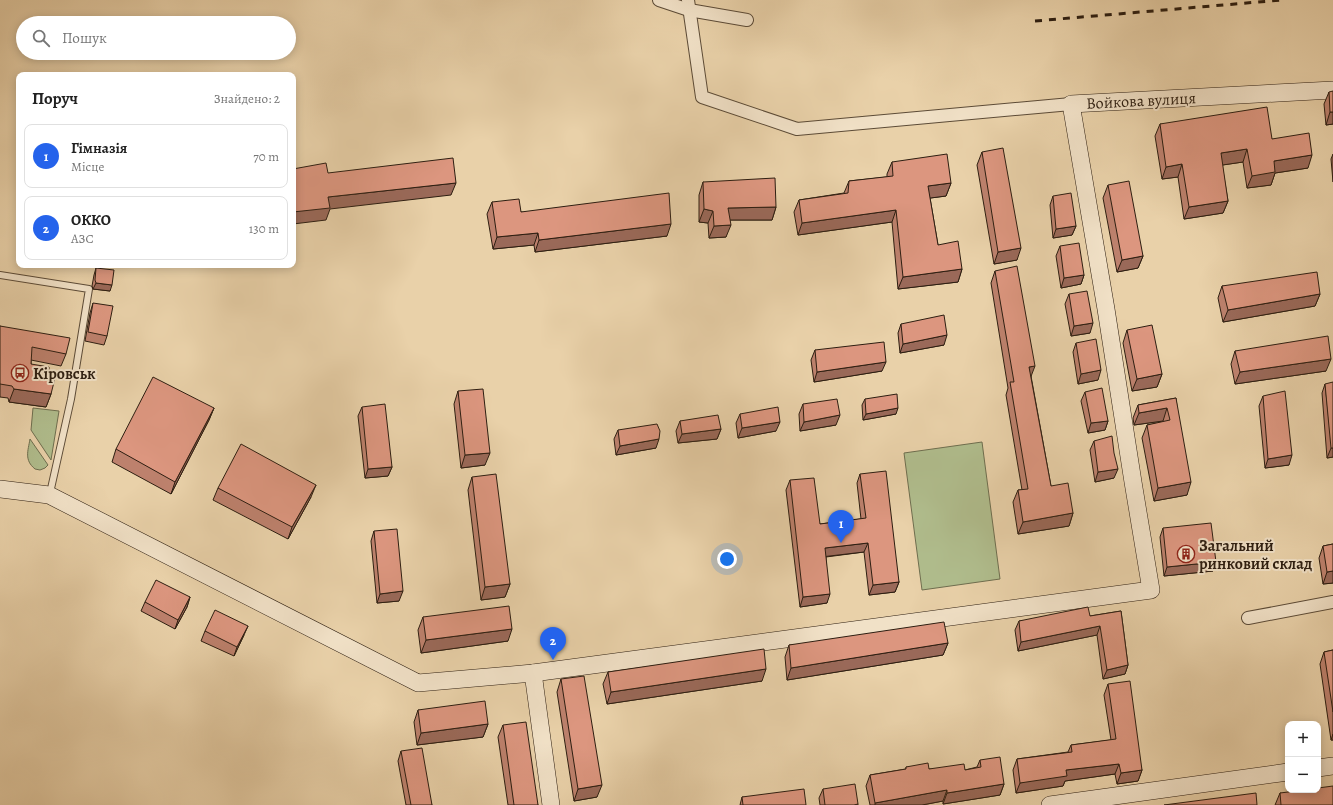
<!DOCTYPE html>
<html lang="uk">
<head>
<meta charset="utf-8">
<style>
	:root { --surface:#fff; --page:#f2f2f2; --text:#222; --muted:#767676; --line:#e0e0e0; --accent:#2563eb }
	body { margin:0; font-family:Alegreya,serif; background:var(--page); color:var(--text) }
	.controls { position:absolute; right:12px; bottom:12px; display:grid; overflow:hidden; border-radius:8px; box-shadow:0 2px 10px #0003 }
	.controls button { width:36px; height:36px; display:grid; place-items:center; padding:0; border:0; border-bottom:1px solid var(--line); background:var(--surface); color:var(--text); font:20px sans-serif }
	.you { position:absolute; left:727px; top:559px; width:14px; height:14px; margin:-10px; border:3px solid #fff; border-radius:50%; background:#1a73e8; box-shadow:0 0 0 6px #1a73e833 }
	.badge { display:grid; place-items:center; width:26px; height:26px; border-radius:50%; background:var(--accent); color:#fff; font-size:13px; font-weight:700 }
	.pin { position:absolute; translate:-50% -33px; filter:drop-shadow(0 1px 2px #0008) }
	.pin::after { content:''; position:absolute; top:21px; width:14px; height:12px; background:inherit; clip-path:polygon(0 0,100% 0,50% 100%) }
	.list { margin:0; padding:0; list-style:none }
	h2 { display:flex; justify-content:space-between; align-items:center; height:52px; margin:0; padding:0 16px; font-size:17px }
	h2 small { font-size:13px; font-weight:400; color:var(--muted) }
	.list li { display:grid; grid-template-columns:26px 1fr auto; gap:12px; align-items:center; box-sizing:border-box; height:64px; margin:0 8px 8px; padding:0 8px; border:1px solid var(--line); border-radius:8px }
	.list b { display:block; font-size:15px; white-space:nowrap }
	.list p { margin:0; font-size:13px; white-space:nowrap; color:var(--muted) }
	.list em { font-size:13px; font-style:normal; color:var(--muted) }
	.icon { flex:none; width:22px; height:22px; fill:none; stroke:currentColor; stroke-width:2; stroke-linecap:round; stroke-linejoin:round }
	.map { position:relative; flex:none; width:1333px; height:805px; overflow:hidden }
	.search { position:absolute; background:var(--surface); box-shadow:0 2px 10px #0003; left:16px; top:16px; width:280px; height:44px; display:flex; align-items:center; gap:10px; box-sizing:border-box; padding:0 14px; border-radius:22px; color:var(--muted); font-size:15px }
	.panel { position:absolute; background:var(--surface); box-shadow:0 2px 10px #0003; left:16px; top:72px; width:280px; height:196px; border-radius:8px }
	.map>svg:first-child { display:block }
	.green { fill:#b0bd8d; stroke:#6e6e4f }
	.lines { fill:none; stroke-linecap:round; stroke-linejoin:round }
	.lane-casing { stroke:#5c4b37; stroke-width:8 }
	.street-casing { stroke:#5c4b37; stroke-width:14 }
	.secondary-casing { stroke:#2d1e11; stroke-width:18 }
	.lane { stroke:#f1e1c7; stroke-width:6 }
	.street { stroke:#f1e1c7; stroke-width:12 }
	.secondary { stroke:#f1e1c7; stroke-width:17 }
	.rail { stroke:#2d1e11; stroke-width:3; stroke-dasharray:7 7; stroke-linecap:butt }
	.wall { fill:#bd816d; stroke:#2d1e11 }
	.shaded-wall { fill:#9a6959; stroke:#2d1e11 }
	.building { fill:#dc967f; stroke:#2d1e11 }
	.labels { text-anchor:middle; stroke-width:4; stroke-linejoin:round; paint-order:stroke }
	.street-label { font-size:16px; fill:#2d1e11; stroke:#f1e1c7 }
	.poi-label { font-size:16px; font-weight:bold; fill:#2d1e11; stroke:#f1e1c7; text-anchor:start }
</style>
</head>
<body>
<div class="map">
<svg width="1333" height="805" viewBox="0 0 1333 805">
	<rect width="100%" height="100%" fill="#e9d1a9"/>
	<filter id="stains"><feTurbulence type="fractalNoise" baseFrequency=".005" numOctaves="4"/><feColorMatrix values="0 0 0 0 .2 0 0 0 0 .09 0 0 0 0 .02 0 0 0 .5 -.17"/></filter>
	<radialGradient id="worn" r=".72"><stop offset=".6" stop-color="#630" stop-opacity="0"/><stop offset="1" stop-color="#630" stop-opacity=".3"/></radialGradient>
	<g class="green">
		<polygon points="33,408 59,411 51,460 31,430"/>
		<path d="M 30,439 L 48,465 L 45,468 L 40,470 L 35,469 C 24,460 28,451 30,439 Z"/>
		<polygon points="982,442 1000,579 922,590 904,453"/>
	</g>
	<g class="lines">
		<defs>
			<polyline id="lane" points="0,275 89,289 71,399 50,493"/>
			<g id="street">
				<polyline points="659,0 689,10 747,20"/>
				<polyline points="688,0 702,97 797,129 1071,104"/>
				<polyline points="1248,618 1333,602"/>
			</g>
			<g id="secondary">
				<polyline points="0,489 49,495 418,683 533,673 1151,590 1133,482 1106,309 1071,104 1333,90"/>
				<polyline points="533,673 551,805"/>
				<polyline points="1318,768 1333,766"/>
				<polyline points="1050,805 1288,772"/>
			</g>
		</defs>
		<use href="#lane" class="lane-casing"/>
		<use href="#street" class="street-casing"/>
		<use href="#secondary" class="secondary-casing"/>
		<use href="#lane" class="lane"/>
		<use href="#street" class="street"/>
		<use href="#secondary" class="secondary"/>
		<polyline class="rail" points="1035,21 1282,0"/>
	</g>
	<g class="wall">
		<polygon points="1329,92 1333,124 1326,125 1324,104"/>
		<polygon points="1160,124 1272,139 1308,168 1275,173 1271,185 1247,188 1243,162 1222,165 1228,201 1223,213 1184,219 1178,177 1162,179 1155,136"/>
		<polygon points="982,152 1017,260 994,264 977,165"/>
		<polygon points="1333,154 1333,182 1331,159"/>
		<polygon points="892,162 951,183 946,196 930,198 938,245 962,269 958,282 898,289 892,222 798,235 794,212 799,200 844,193 849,181 887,177 887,174"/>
		<polygon points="703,182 776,207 772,220 730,220 726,237 709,238 708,223 699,222 699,195"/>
		<polygon points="1108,185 1143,256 1138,268 1117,272 1103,198"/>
		<polygon points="1053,196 1076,226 1072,235 1053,238 1050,205"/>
		<polygon points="492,202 521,212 667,236 535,252 534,245 493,249 487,214"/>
		<polygon points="1060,246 1084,275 1081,284 1061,288 1056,256"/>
		<polygon points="96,268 110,291 93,289 92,286 94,275"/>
		<polygon points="995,271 1031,376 1051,486 1073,513 1069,526 1018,534 1013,502 1018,490 1022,490 1006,395 1008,388 991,283"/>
		<polygon points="1222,286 1320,294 1315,306 1223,322 1218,298"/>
		<polygon points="1069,294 1090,333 1071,336 1065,304"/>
		<polygon points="93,303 107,336 104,345 85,341 90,313"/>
		<polygon points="901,324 944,345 900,353 898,333"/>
		<polygon points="0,326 66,354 61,366 31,360 31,364 49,377 51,394 46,407 9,402 8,398 0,397"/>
		<polygon points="1127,330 1162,374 1157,387 1132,391 1123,343"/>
		<polygon points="1076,343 1098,380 1078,384 1073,352"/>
		<polygon points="815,350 882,371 814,382 811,360"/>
		<polygon points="1235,351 1326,371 1235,384 1231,364"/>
		<polygon points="1325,384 1333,457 1327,458 1322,393"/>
		<polygon points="458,391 485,465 461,468 454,404"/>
		<polygon points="1085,392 1108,421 1105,430 1088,433 1081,401"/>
		<polygon points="1263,396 1289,465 1265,468 1259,406"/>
		<polygon points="1176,398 1187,495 1154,501 1142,438 1147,425 1163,422 1163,421 1134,425 1133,418 1138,405"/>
		<polygon points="865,399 896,414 863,420 862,405"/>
		<polygon points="803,404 836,425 800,431 799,414"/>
		<polygon points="362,407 392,467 388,476 365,478 358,416"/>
		<polygon points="214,408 209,420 171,494 112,462 116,449"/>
		<polygon points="740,414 776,431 738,438 736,423"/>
		<polygon points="680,421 721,429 717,439 678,443 676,431"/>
		<polygon points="618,430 656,448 616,455 614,439"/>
		<polygon points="1094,441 1114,478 1095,482 1090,450"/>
		<polygon points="860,474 899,582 895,592 869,595 864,552 826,557 827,603 800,607 786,490 790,480 820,524 861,519 857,483"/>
		<polygon points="472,477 510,584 505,597 481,600 468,490"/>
		<polygon points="218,488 311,497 288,539 213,500"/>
		<polygon points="1163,528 1216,562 1213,571 1164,576 1160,537"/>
		<polygon points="374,531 399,601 377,603 371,541"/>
		<polygon points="1333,544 1333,583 1323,584 1319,558 1323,546"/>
		<polygon points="190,597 187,607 175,629 141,611 145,602"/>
		<polygon points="1121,611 1128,665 1125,674 1103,679 1097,635 1018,651 1015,630 1019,621 1090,616"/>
		<polygon points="423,617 508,641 421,653 418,630"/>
		<polygon points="205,631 244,635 234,656 201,641"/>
		<polygon points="948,643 943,655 787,680 785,657 789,645"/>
		<polygon points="1333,650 1333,740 1331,740 1320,664 1324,652"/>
		<polygon points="608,672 762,681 607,704 603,684"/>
		<polygon points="561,679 597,797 574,801 557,692"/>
		<polygon points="1108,684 1142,770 1138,781 1117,784 1115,774 1065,781 1063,786 1016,793 1013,770 1017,759 1068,752 1071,745 1111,740 1104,695"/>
		<polygon points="418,710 488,724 483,737 417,745 414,722"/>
		<polygon points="503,725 538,805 508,805 498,737"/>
		<polygon points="401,751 432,805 406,805 398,761"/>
		<polygon points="980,760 1004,784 1000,795 943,804 943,801 922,805 870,805 866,786 870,775 906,769 906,767 929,769 965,770 977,767"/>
		<polygon points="823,789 858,804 858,805 820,805 819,798"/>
		<polygon points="1280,793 1333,805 1275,805"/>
		<polygon points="742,797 806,805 740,805"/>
	</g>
	<g class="shaded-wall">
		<polygon points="1330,112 1333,112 1333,124 1326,125"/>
		<polygon points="1247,149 1243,162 1216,166 1221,153"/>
		<polygon points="1312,155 1308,168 1275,173 1271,185 1247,188 1252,176 1274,161"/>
		<polygon points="1182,164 1178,177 1162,179 1166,167"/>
		<polygon points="456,183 451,195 330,209 326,220 293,224 293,212 328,197"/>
		<polygon points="951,183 946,196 923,199 928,186"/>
		<polygon points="1228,201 1223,213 1184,219 1189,207"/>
		<polygon points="776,207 772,220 724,220 728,208"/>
		<polygon points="704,209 713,211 708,223 699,222"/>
		<polygon points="896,210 892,222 798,235 802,223"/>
		<polygon points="671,224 667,236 535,252 539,240"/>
		<polygon points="731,225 726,237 709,238 714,226"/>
		<polygon points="1076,226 1072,235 1053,238 1056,229"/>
		<polygon points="538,233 534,245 493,249 497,237"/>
		<polygon points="1021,248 1017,260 994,264 998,252"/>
		<polygon points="1143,256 1138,268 1117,272 1122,260"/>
		<polygon points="962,269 958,282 898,289 903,277"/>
		<polygon points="1084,275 1081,284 1061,288 1064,278"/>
		<polygon points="96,283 112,285 110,291 93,289"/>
		<polygon points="1320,294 1315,306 1223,322 1228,310"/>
		<polygon points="1093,323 1090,333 1071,336 1074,326"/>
		<polygon points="947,335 944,345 900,353 903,344"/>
		<polygon points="1331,359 1326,371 1235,384 1240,372"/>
		<polygon points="886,362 882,371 814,382 817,372"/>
		<polygon points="1035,366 1030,379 1029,367"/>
		<polygon points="1101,370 1098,380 1078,384 1081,374"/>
		<polygon points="1162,374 1157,387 1132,391 1137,379"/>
		<polygon points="14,389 51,394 46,407 9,402"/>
		<polygon points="214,408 209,420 171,494 175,482"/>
		<polygon points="898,408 896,414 863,420 866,414"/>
		<polygon points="1167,408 1163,421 1134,425 1139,413"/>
		<polygon points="840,415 836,425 800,431 804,422"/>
		<polygon points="1108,421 1105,430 1088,433 1091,423"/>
		<polygon points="780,422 776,431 738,438 742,428"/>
		<polygon points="721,429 717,439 678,443 682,434"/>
		<polygon points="659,439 656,448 616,455 620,446"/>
		<polygon points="1331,448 1333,448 1333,457 1327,458"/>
		<polygon points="490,453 485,465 461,468 465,455"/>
		<polygon points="1292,455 1289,465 1265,468 1268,459"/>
		<polygon points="392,467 388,476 365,478 368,469"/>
		<polygon points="1118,469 1114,478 1095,482 1098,472"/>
		<polygon points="1191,482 1187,495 1154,501 1158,488"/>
		<polygon points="316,485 311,497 288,539 292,527"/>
		<polygon points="1073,513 1069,526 1018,534 1023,522"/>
		<polygon points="868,543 864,552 821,557 825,548"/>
		<polygon points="1216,562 1213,571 1164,576 1167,567"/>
		<polygon points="1333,571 1333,583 1323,584 1327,572"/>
		<polygon points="899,582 895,592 869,595 873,585"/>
		<polygon points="510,584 505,597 481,600 485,587"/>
		<polygon points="403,591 399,601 377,603 380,594"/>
		<polygon points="830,594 827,603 800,607 803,597"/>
		<polygon points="190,597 187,607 175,629 178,620"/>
		<polygon points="248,626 244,635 234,656 237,647"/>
		<polygon points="1100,626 1097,635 1018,651 1021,642"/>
		<polygon points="512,629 508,641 421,653 426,640"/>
		<polygon points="948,643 943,655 787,680 791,668"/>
		<polygon points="1128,665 1125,674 1103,679 1107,670"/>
		<polygon points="766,669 762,681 607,704 611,692"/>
		<polygon points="488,724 483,737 417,745 421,733"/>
		<polygon points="1333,734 1333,740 1331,740"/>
		<polygon points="1119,764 1115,774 1065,781 1063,786 1016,793 1020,783 1066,770"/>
		<polygon points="1142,770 1138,781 1117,784 1121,773"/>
		<polygon points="1004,784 1000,795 943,804 947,793"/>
		<polygon points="602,785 597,797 574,801 578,789"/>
		<polygon points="947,790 943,801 922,805 875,805 875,803"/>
	</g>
	<g class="building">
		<polygon points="1333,91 1333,112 1330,112 1329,92"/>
		<polygon points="1267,107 1272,139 1309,133 1312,155 1274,161 1275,172 1252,176 1247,149 1221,153 1228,201 1189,207 1182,164 1166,167 1160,124"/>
		<polygon points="1003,148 1021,248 998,252 982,152"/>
		<polygon points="947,154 951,183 928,186 938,245 958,241 962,269 903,277 896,210 802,223 799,200 848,193 849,181 893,176 892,162"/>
		<polygon points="453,158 456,183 328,197 330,208 293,212 293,169 326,163 328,173"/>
		<polygon points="775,178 776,207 728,208 731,225 714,226 713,211 704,209 703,182"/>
		<polygon points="1129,181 1143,256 1122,260 1108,185"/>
		<polygon points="669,193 671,224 539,240 538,233 497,237 492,202 519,199 521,212"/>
		<polygon points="1071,193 1076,226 1056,229 1053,196"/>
		<polygon points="1079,243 1084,275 1064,278 1060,246"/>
		<polygon points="1017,266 1035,366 1029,367 1051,486 1068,483 1073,513 1023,522 1018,490 1028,489 1010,382 1014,382 995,271"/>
		<polygon points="96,268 114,270 112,285 96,283 95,280"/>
		<polygon points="1317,272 1320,294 1228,310 1222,286"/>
		<polygon points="1087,291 1093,323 1074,326 1069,294"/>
		<polygon points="93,303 113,306 107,336 88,332"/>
		<polygon points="944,315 947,335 903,344 901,324"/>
		<polygon points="1152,325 1162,374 1137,379 1127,330"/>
		<polygon points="0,326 70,338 66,354 32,347 31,364 49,367 49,377 55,378 51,394 14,389 12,386 0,384"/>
		<polygon points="1328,336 1331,359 1240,372 1235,351"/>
		<polygon points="1096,339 1101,370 1081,374 1076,343"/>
		<polygon points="884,342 886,362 817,372 815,350"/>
		<polygon points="153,377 214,408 175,482 116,449"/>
		<polygon points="1333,382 1333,448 1331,448 1325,384"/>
		<polygon points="1102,388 1108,421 1091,423 1085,392"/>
		<polygon points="483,389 490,453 465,455 458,391"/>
		<polygon points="1285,391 1292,455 1268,459 1263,396"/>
		<polygon points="897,394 898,408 866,414 865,399"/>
		<polygon points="1176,398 1191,482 1158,488 1147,425 1170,420 1167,408 1139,413 1138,405"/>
		<polygon points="837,399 840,415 804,422 803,404"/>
		<polygon points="385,404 392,467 368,469 362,407"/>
		<polygon points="778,407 780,422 742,428 740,414"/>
		<polygon points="718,415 721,429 682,434 680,421"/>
		<polygon points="657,424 660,431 659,439 620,446 618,430"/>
		<polygon points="1112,436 1114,453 1118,469 1098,472 1094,441"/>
		<polygon points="241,444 316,485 292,527 218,488"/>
		<polygon points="886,471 899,582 873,585 868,543 825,548 830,594 803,597 790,480 814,478 820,524 866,518 860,474"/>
		<polygon points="496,474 510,584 485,587 472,477"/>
		<polygon points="1211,523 1216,562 1167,567 1163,528"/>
		<polygon points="397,529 403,591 380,594 374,531"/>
		<polygon points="1333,544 1333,571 1327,572 1323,546"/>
		<polygon points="156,580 190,597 178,620 145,602"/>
		<polygon points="509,606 512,629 426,640 423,617"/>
		<polygon points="1088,607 1090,616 1121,611 1128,665 1107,670 1100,626 1021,642 1019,621"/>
		<polygon points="215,610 248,626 237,647 205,631"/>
		<polygon points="944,622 948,643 791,668 789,645"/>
		<polygon points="764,649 766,669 611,692 608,672"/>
		<polygon points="1333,650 1333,712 1324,652"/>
		<polygon points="584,676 602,785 578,789 561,679"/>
		<polygon points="1130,681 1142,770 1121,773 1119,764 1066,770 1067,776 1020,783 1017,759 1072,752 1071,745 1116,739 1108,684"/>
		<polygon points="485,701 488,724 421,733 418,710"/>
		<polygon points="526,722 538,805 514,805 503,725"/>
		<polygon points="422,748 432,805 411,805 401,751"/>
		<polygon points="1000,757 1004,784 947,793 947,790 875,803 870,775 906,769 906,767 928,763 929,769 964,764 965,770 981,767 980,760"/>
		<polygon points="855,784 858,804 854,805 825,805 823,789"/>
		<polygon points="1333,786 1333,805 1281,805 1280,793 1304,790 1318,790 1318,788"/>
		<polygon points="804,789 806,805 743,805 742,797"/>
		<polygon points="1256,793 1257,805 1164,805"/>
	</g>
	<defs>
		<symbol id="bus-ring" viewBox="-11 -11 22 22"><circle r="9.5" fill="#f1e1c7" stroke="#8f2418" stroke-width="1.5"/><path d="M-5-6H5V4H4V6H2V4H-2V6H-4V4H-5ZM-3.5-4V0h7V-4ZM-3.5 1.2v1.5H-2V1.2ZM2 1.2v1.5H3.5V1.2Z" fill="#8f2418"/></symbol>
		<symbol id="building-ring" viewBox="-11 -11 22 22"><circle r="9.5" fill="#f1e1c7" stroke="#8f2418" stroke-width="1.5"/><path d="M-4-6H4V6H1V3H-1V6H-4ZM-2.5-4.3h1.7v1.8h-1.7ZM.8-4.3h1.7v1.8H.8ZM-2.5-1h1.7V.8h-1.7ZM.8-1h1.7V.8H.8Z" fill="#8f2418"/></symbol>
	</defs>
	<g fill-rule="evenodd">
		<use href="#bus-ring" x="10" y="363" width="20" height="20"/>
		<use href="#building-ring" x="1176" y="544" width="20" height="20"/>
	</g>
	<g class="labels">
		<g class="street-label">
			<text transform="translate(1141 100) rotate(-3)" y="6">Войкова вулиця</text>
		</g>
		<g class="poi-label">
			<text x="33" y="379">Кіровськ</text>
			<text x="1199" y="551">Загальний<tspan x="1199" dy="18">ринковий склад</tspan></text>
		</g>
	</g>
	<rect width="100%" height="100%" filter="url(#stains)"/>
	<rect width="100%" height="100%" fill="url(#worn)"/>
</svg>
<div class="controls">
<button>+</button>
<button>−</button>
</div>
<div class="you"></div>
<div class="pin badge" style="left:841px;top:543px">1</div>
<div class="pin badge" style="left:553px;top:660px">2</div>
<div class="search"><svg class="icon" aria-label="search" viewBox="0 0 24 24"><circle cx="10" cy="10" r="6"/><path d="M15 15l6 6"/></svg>Пошук</div>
<section class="panel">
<h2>Поруч<small>Знайдено: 2</small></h2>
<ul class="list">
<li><span class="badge">1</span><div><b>Гімназія</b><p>Місце</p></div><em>70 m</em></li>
<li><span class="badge">2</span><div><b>ОККО</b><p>АЗС</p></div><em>130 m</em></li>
</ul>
</section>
</div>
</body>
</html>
